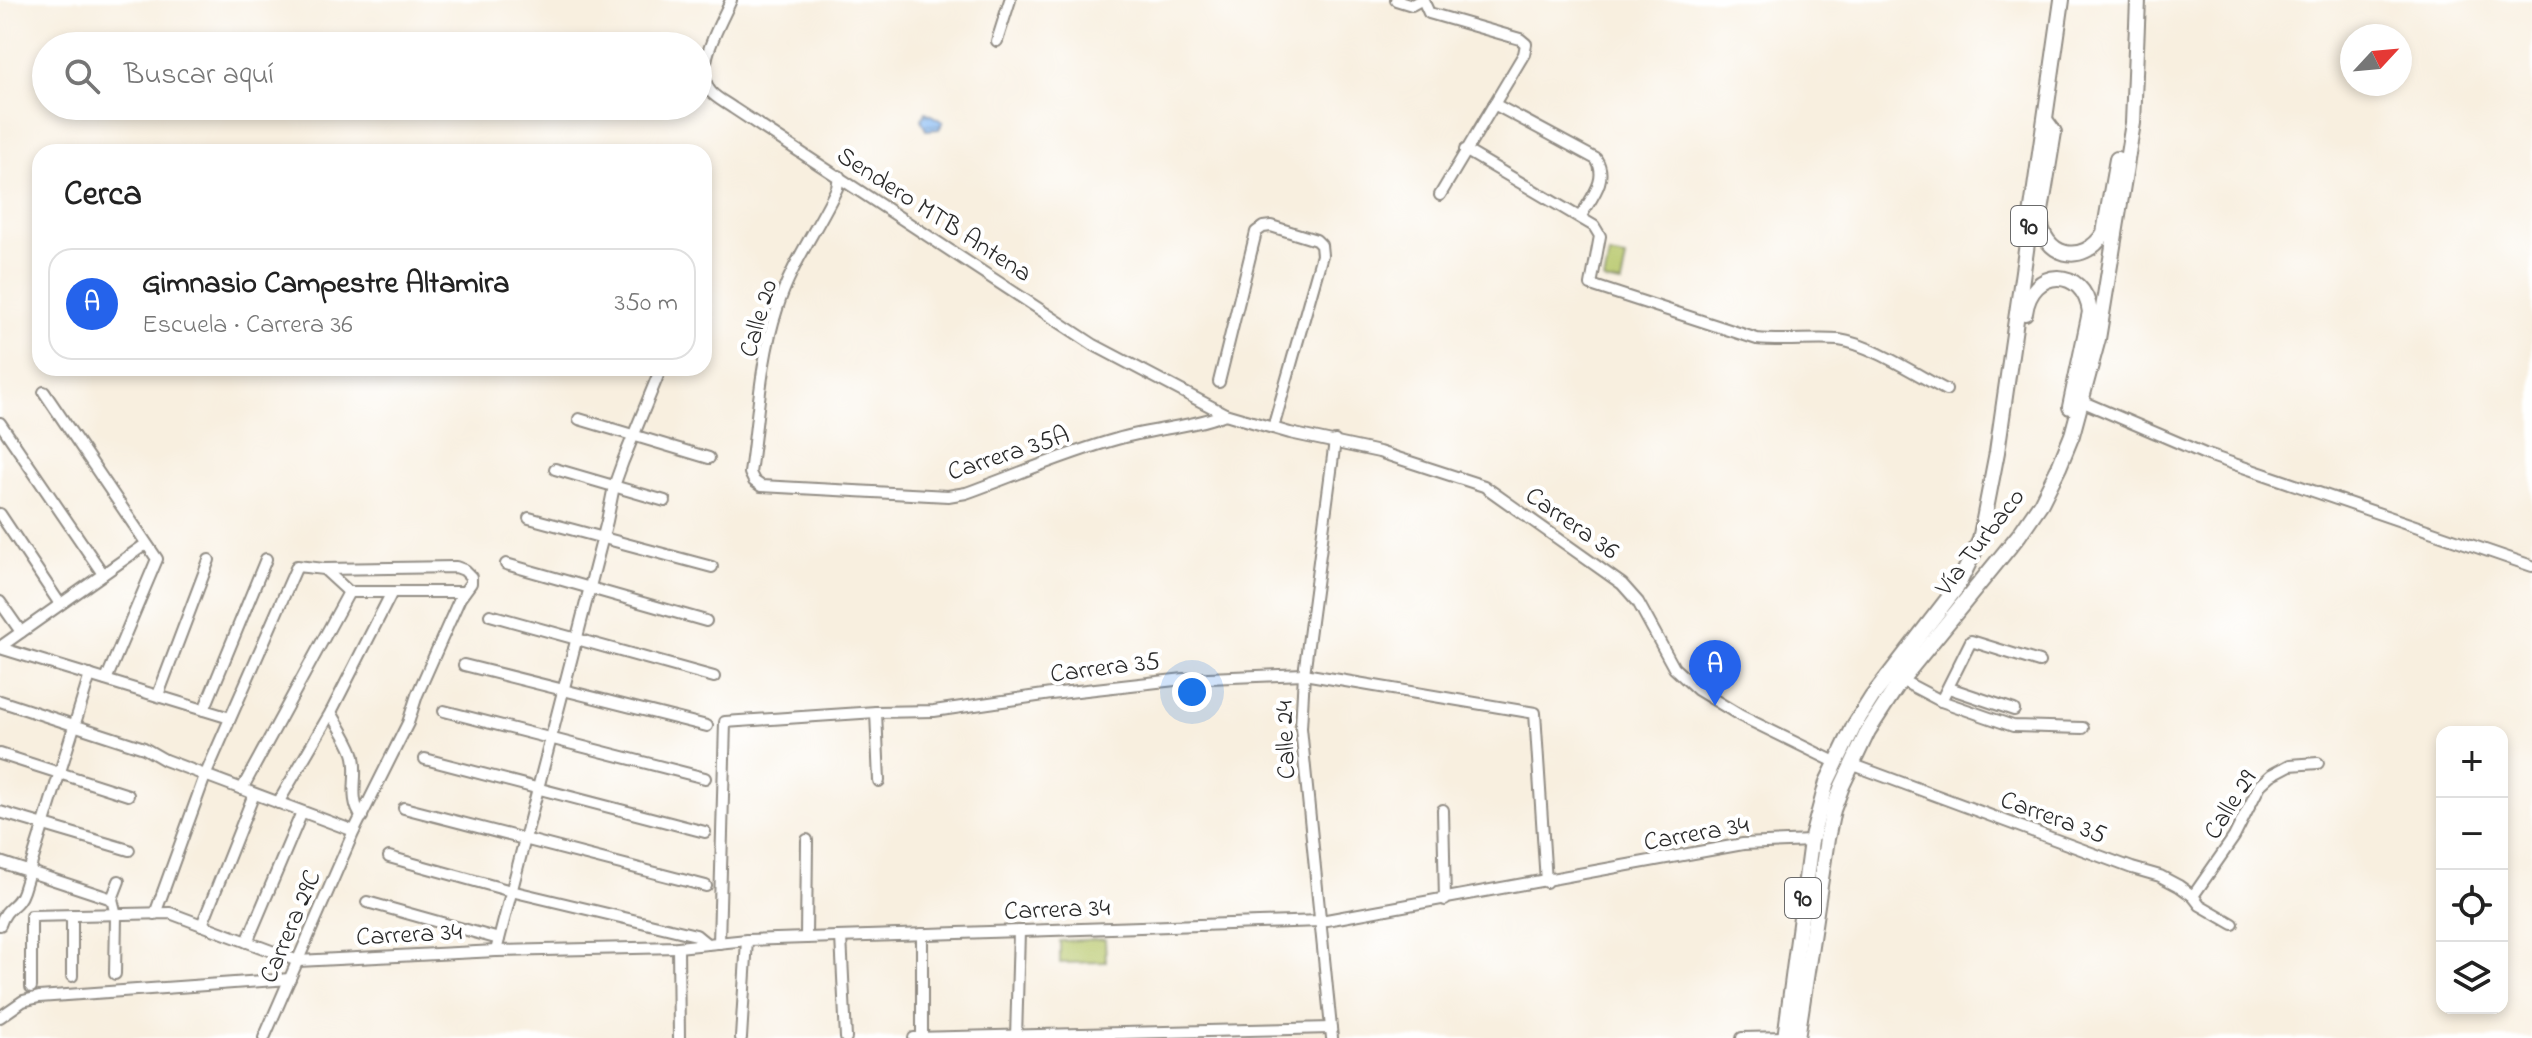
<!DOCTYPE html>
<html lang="es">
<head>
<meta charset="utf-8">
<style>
	:root { --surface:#fff; --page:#f2f2f2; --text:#222; --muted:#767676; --line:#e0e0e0; --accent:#2563eb }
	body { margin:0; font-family:"Indie Flower",sans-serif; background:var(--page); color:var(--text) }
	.controls { position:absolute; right:24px; bottom:24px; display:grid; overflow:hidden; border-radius:16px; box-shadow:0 4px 12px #0003 }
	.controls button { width:72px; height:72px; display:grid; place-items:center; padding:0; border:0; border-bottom:2px solid var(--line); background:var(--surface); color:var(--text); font:40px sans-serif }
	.compass { position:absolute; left:2340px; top:24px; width:72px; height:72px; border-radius:50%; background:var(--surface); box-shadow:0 4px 12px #0003; rotate:64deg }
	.you { position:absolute; left:1192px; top:692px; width:28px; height:28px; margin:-20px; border:6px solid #fff; border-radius:50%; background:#1a73e8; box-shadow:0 0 0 12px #1a73e833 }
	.badge { display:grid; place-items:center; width:52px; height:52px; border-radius:50%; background:var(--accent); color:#fff; font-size:26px; font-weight:700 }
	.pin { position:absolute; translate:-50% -66px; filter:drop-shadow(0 2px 4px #0008) }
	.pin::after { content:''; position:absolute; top:42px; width:28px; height:24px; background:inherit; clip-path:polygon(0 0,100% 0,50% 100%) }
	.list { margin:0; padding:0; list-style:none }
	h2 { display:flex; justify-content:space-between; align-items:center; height:104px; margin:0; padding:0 32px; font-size:34px }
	h2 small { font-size:26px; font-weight:400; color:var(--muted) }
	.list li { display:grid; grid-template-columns:52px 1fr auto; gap:24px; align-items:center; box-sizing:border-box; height:112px; margin:0 16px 16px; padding:0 16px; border:2px solid var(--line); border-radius:24px }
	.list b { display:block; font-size:30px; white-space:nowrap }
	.list p { margin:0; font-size:26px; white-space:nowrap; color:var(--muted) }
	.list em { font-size:26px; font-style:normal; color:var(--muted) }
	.icon { flex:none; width:44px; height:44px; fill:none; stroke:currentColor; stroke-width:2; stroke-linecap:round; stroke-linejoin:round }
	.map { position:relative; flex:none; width:2532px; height:1038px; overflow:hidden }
	.search { position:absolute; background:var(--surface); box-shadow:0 4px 12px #0003; left:32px; top:32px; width:680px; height:88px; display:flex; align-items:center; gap:20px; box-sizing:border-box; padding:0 28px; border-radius:44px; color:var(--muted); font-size:30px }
	.panel { position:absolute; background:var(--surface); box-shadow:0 4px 12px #0003; left:32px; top:144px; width:680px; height:232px; border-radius:24px }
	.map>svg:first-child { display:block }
	.green { fill:#b6c668; stroke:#70784a; stroke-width:2 }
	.water { fill:url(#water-rules); stroke:#58728f; stroke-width:2 }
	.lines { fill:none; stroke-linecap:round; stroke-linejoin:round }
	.minor-casing { stroke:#928d85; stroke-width:14 }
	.highway-casing { stroke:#928d85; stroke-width:18 }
	.minor { stroke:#fff; stroke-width:10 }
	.highway { stroke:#fff; stroke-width:14 }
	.labels { text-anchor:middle; stroke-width:8; stroke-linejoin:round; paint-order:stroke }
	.shield { fill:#fff; stroke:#6b6b6b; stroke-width:2 }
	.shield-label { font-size:24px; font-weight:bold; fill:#2b2b2b }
	.street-label { font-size:26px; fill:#2b2b2b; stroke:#fff }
</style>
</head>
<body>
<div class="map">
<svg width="2532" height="1038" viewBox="0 0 2532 1038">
	<defs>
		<pattern id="water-rules" width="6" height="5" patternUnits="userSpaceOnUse" patternTransform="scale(2)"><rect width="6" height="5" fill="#85b9f3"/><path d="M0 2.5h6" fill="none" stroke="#6d97c5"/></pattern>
	</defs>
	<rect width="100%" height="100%" fill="#fff"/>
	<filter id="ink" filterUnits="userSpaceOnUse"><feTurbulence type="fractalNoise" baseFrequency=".0125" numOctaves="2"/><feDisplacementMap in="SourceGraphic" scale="16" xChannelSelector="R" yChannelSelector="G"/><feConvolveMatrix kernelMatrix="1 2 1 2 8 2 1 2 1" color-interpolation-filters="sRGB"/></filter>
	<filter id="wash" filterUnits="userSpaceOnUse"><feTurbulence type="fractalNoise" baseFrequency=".006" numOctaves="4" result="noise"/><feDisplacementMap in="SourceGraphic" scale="32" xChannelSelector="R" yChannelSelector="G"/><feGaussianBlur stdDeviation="1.8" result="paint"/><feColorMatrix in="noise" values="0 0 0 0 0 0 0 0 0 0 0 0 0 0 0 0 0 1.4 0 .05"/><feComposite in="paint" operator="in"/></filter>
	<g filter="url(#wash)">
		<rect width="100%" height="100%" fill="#f8efdf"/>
		<g class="green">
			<polygon points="1609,255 1626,258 1621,284 1604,281"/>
			<polygon points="1105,939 1106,962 1060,963 1060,941"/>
		</g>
		<polygon class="water" points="926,112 943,122 939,129 926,130 921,119"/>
	</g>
	<g filter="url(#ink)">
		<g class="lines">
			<defs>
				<g id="minor">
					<path d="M 731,0 C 721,23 692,70 711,92 C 716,98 726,103 733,108 L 1094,345 L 1225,414 L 1290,433 L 1379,452 L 1484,486 L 1622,584 L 1638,602 L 1674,668 L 1698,690 L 1741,716 L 1835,762"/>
					<polyline points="1396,0 1412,5 1421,0"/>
					<polyline points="1423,0 1429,13 1520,39 1526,44 1524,54 1440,195"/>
					<polyline points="997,41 1010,0"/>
					<path d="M 1494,104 L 1596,159 C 1609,179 1591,198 1581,216"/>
					<path d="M 1465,150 L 1594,226 L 1600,236 L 1591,285 L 1757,339 C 1784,342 1812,338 1839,340 C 1870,344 1917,375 1946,390"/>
					<path d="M 839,176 L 837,188 C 818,228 790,266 777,309 C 760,361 758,419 750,473 L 754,481 L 761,486 L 948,496 L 966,493 C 1016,475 1066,453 1117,439 C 1151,429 1193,427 1225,414"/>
					<polyline points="1219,382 1256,232 1263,227 1271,226 1316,240 1321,245 1322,255 1273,428"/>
					<polyline points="44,392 157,559 106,680"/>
					<polyline points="2081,401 2205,454 2532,566"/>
					<polyline points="579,419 709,458"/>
					<polyline points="0,423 103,574"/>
					<polyline points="555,469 665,501"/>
					<polyline points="0,514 60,604"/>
					<polyline points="529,518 712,567"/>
					<polyline points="506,564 706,621"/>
					<polyline points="0,602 21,632"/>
					<polyline points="490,615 714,677"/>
					<polyline points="0,647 146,544"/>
					<polyline points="0,648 230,718"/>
					<polyline points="464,665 707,726"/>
					<polyline points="1901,680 1941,701 2013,726 2083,728"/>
					<polyline points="1949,688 2014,710"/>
					<polyline points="158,695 209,560"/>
					<polyline points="0,701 144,748 165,760 354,831"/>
					<polyline points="1941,701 1971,641 2039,662"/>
					<polyline points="204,710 266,559"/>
					<polyline points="444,711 705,778"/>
					<path d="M 331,712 C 338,725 348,739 353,753 C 360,774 347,798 362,817"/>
					<polyline points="876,712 879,781"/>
					<polyline points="0,754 128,795"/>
					<polyline points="425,759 705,832"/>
					<polyline points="1851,764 2132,868 2160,876 2179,886 2193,896 2200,905 2233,924"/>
					<polyline points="242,789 349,592"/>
					<polyline points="278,803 331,712 392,592"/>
					<polyline points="404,808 706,886"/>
					<polyline points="1443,810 1445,900"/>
					<polyline points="0,812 129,850"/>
					<polyline points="389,857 511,891 696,935 707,944"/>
					<polyline points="0,862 112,899 116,915 115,974"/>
					<polyline points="2193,896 2234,837 2260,785 2271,775 2290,765 2318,763"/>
					<polyline points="112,899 119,881"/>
					<polyline points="367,902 499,939"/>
					<polyline points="155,914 205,776 297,566 324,569 349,592 464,592"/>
					<path d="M 0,925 C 7,904 17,909 23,891 L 90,675"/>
					<polyline points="202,925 254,794"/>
					<polyline points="841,937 846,1038"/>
					<polyline points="806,938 807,840"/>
					<polyline points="247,942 302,812"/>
					<polyline points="719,943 725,722 876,712 934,711 1051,694 1184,679 1304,674 1535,713 1546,882"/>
					<polyline points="678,947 679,1038"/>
					<polyline points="496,951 607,521 614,486 623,461 661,368"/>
					<polyline points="72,976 72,915"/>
					<polyline points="31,987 31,916 170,913 298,961 496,951 678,947 747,940 1321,921 1743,844 1811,841"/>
					<polyline points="0,1017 23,1001 39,997 290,979"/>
					<polyline points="264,1038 354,831 408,723 417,695 460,598 471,583 471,577 464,570 456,567 324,569"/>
					<polyline points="741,1038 747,940"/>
					<polyline points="914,1038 1331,1028"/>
					<polyline points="922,1038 922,934"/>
					<polyline points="1016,1038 1019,931"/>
					<polyline points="1332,1038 1301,728 1304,674 1335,441"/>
					<polyline points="1742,1038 1785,1037"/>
				</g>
				<g id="highway">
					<path d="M 2046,121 L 2054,132 L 2040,217 C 2042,257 2083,267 2104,233 L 2117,159"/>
					<path d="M 2025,313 C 2031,267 2084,266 2090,312 L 2070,407"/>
					<polyline points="1785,1038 1811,841 1827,782 1855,724 1872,697 1957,587 1980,540 1997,452 2062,0"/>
					<polyline points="1797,1038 1827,839 1833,810 1842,786 1868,731 1901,680 2019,535 2041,503 2059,467 2072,435 2098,339 2133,123 2138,0"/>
				</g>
			</defs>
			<use href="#minor" class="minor-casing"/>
			<use href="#highway" class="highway-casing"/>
			<use href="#minor" class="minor"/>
			<use href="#highway" class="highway"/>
		</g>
	</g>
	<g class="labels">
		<g class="shield">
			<rect x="2011" y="206" width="36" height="40" rx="6"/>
			<rect x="1785" y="878" width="36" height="40" rx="6"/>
		</g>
		<g class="shield-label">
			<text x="2029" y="234">90</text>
			<text x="1803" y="906">90</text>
		</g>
		<g class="street-label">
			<text transform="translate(935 213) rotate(33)" y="9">Sendero MTB Antena</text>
			<text transform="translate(757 318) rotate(-74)" y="9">Calle 20</text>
			<text transform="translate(1008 452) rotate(-18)" y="9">Carrera 35A</text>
			<text transform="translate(1573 522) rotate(35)" y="9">Carrera 36</text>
			<text transform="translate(1979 541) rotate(-52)" y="9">Vía Turbaco</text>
			<text transform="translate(1105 666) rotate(-7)" y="9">Carrera 35</text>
			<text transform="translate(1284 740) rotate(-92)" y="9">Calle 24</text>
			<text transform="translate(2229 804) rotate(-58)" y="9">Calle 29</text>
			<text transform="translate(2054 816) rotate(20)" y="9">Carrera 35</text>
			<text transform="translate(1696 832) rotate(-10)" y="9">Carrera 34</text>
			<text transform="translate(1057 908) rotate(-2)" y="9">Carrera 34</text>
			<text transform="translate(289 926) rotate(-67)" y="9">Carrera 29C</text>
			<text transform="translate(409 933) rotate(-3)" y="9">Carrera 34</text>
		</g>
	</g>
</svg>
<div class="controls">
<button>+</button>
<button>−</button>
<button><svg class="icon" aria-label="locate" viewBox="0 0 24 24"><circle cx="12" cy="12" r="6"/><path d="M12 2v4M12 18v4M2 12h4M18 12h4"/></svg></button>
<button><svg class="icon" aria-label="layers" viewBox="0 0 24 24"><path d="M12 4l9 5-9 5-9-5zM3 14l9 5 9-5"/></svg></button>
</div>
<svg class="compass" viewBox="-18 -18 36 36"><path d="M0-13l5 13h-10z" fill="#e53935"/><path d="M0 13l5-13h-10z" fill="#767676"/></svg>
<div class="you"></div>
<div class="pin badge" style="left:1715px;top:706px">A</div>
<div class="search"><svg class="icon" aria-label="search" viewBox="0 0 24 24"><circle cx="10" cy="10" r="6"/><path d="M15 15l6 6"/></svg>Buscar aquí</div>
<section class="panel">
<h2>Cerca<small></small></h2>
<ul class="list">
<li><span class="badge">A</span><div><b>Gimnasio Campestre Altamira</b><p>Escuela · Carrera 36</p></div><em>350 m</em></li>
</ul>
</section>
</div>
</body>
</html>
